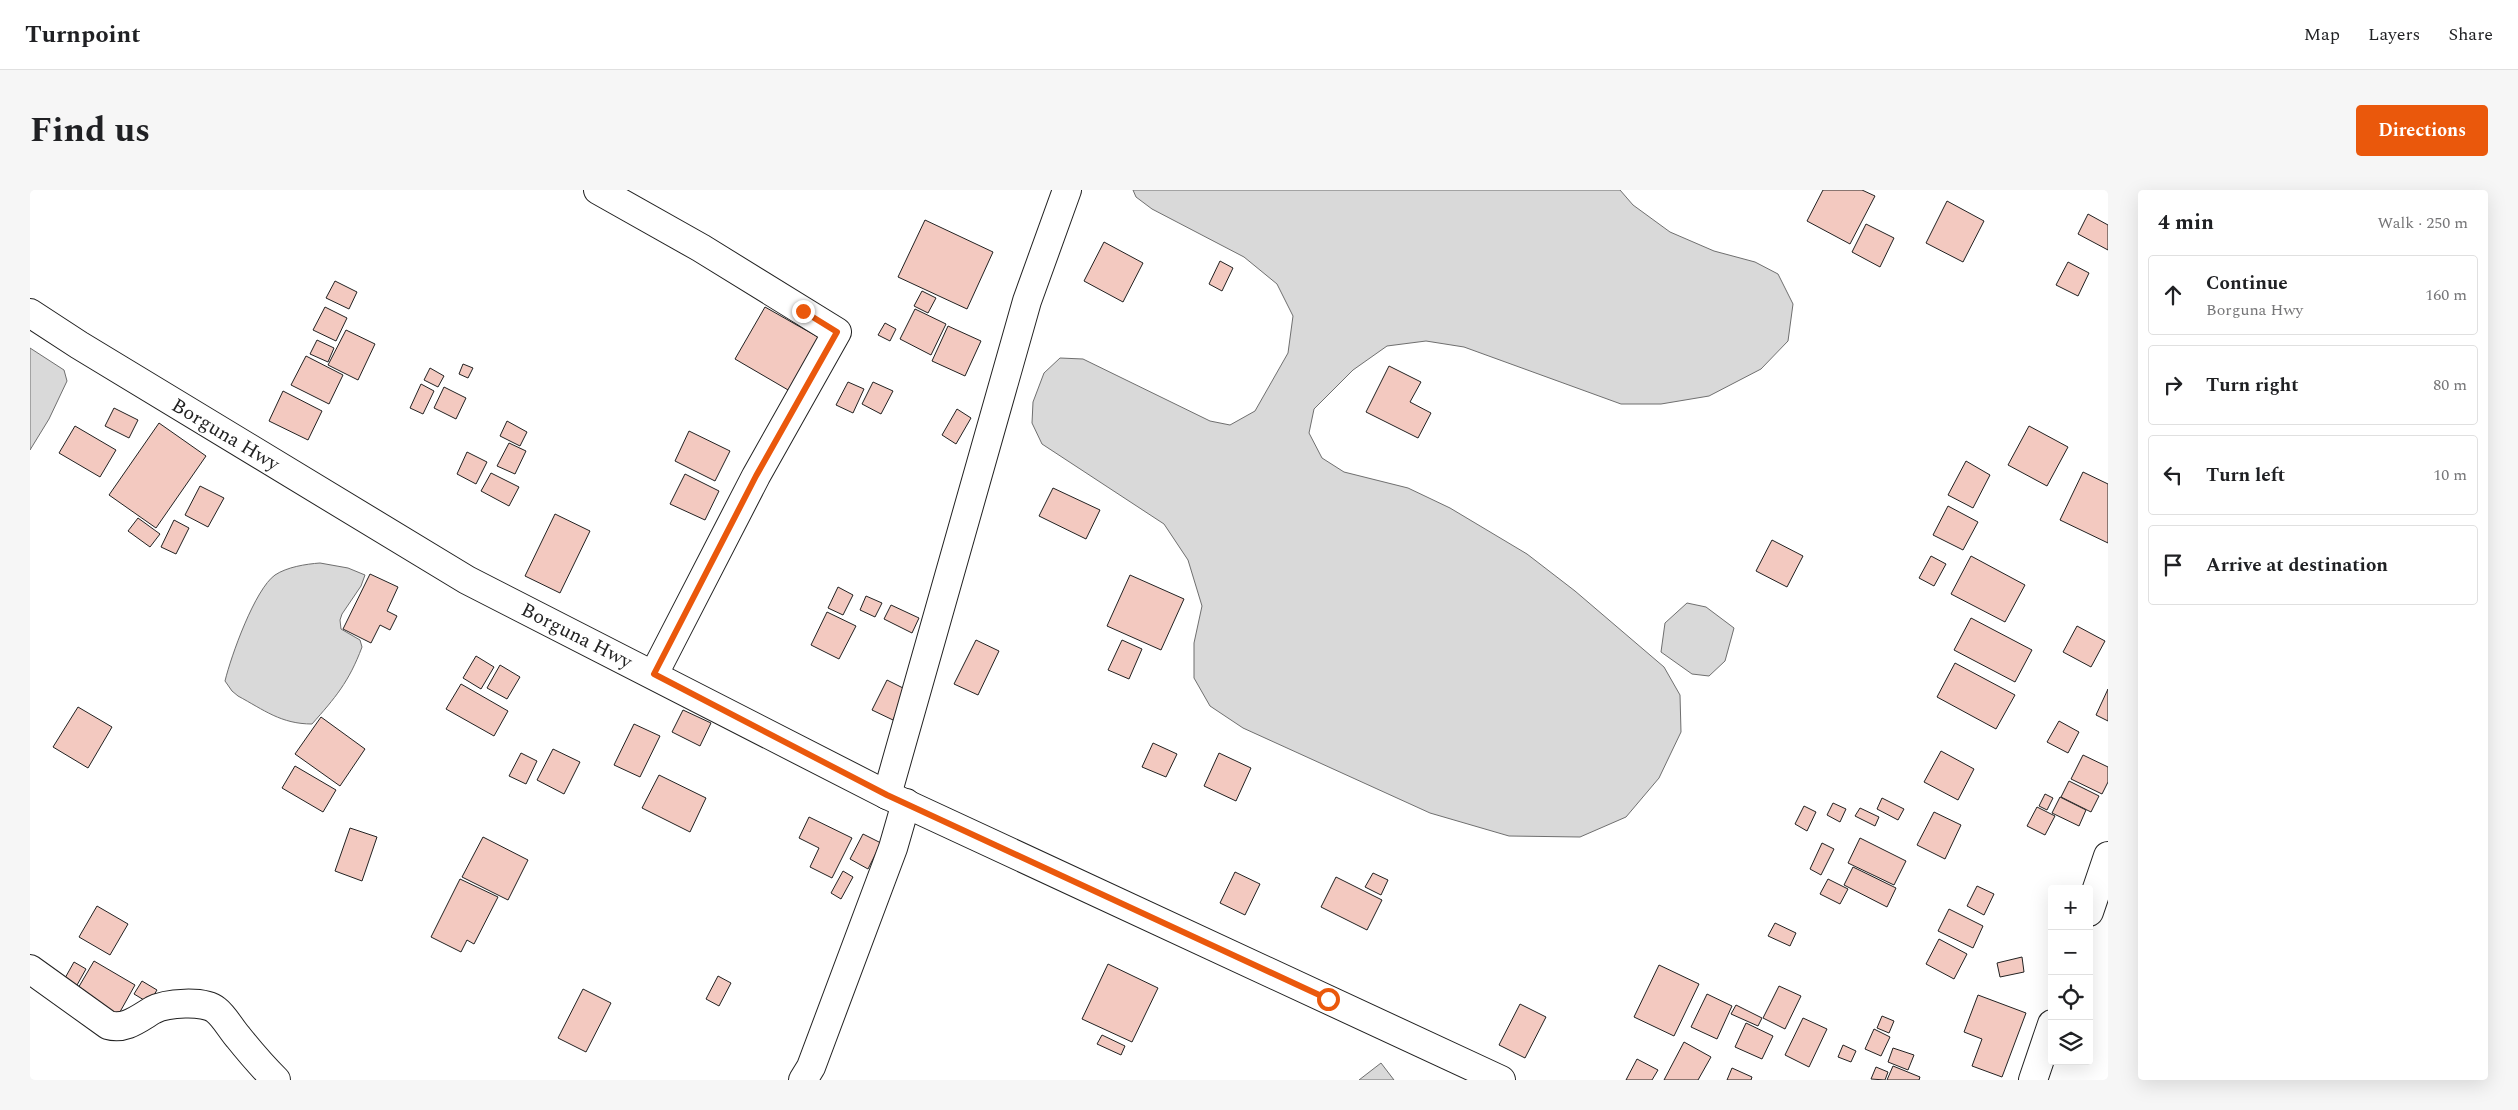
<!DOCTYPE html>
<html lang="en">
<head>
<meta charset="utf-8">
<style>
	:root { --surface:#fff; --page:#f6f6f6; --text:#202124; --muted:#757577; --line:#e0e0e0; --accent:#ea580c }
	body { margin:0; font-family:Spectral,serif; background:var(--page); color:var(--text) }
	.controls { position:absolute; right:15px; bottom:15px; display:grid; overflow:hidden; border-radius:5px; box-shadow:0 5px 20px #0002 }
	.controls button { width:45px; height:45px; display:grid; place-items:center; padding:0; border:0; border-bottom:1px solid var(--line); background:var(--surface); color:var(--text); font:25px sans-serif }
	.stop { position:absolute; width:15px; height:15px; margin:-11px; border:4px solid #ea580c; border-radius:50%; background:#fff }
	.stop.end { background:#ea580c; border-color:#fff; box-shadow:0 1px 5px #0008 }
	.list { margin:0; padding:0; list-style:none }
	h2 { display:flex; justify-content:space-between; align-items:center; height:65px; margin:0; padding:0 20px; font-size:21px }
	h2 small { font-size:16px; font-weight:400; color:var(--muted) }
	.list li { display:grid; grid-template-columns:32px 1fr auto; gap:15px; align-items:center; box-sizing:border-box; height:80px; margin:0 10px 10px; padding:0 10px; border:1px solid var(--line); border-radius:5px }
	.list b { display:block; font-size:19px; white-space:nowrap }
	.list p { margin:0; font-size:16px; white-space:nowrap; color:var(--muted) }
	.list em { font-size:16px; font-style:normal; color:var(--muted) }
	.icon { flex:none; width:28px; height:28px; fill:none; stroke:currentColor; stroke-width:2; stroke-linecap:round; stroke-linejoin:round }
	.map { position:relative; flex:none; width:2078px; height:890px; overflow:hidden; border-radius:5px }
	header { display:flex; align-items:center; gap:30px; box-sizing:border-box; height:70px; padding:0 25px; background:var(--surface); border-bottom:1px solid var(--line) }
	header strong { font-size:24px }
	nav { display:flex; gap:28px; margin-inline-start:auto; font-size:18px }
	.intro { display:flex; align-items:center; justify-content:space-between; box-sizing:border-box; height:120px; padding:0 30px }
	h1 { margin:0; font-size:35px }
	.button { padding:12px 22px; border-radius:5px; background:var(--accent); color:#fff; font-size:18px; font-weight:700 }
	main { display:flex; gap:30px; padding:0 30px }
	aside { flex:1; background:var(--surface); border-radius:5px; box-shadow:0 5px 20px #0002 }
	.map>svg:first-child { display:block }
	.water { fill:#d9d9d9; stroke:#6f6f6f }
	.building { fill:#f3c9c0; stroke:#222 }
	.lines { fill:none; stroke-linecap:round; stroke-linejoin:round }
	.street-casing { stroke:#222; stroke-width:30 }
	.secondary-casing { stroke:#222; stroke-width:30 }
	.street { stroke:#fff; stroke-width:28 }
	.secondary { stroke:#fff; stroke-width:28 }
	.route { stroke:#ea580c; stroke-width:6 }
	.labels { text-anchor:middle; stroke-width:4; stroke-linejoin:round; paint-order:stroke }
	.street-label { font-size:20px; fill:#222; stroke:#fff }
</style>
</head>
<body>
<header>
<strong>Turnpoint</strong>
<nav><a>Map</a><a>Layers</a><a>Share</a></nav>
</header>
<div class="intro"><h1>Find us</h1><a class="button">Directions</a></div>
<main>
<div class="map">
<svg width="2078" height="890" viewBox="0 0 2078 890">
	<rect width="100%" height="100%" fill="#fff"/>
	<g class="water">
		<polygon points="1103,0 1590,0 1603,15 1640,42 1684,61 1725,72 1748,84 1763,114 1758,151 1731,179 1679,206 1631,214 1591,214 1434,157 1396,151 1357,156 1323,180 1284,219 1279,243 1292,268 1314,282 1378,298 1420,318 1497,364 1545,401 1634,477 1650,505 1651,542 1629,588 1596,627 1550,647 1479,646 1400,623 1213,538 1180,516 1164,488 1164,453 1172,416 1158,370 1134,334 1012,254 1002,233 1003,212 1014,183 1030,168 1053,169 1180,231 1200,235 1225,221 1258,163 1263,126 1247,94 1214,67 1122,19 1106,7"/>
		<polygon points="0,158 34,180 37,191 19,229 0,260"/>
		<path d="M 290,373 L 318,378 L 335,385 L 331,396 L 312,424 L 310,430 L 311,439 L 330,450 L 332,457 C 319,492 305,508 282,534 C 251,534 234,520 208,506 L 202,501 L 195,491 C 201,466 225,399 245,385 C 257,377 276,374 290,373 Z"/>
		<polygon points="1657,413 1676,417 1704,438 1695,471 1679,486 1662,484 1631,462 1635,433"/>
		<polygon points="1351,873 1364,890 1329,890"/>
	</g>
	<g class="building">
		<polygon points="1793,0 1832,0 1845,6 1820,54 1777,31"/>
		<polygon points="1917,11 1954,31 1933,72 1896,53"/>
		<polygon points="2058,24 2078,35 2078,60 2048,44"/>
		<polygon points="895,30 963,62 937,119 868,87"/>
		<polygon points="1836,34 1864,48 1850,77 1822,62"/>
		<polygon points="1074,52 1113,73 1093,112 1054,91"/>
		<polygon points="1190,71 1203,78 1192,101 1179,94"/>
		<polygon points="2038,72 2059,83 2048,106 2026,95"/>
		<polygon points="305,91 327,102 319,119 296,108"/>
		<polygon points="892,101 906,108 898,123 884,116"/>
		<polygon points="295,117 317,128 306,151 283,140"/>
		<polygon points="735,117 795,151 765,204 705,169"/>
		<polygon points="885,119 916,134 901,165 870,149"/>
		<polygon points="855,133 866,139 860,151 848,145"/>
		<polygon points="918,136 951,151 935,186 902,171"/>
		<polygon points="316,140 345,154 328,190 298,175"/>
		<polygon points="287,150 304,158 298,172 280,164"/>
		<polygon points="276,166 313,185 299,214 261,195"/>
		<polygon points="433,174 443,178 438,188 429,184"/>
		<polygon points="1359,176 1391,192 1380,212 1401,223 1388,248 1336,222"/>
		<polygon points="400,178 414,186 408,197 394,190"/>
		<polygon points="818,192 834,199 823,223 806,215"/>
		<polygon points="843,192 863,201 851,224 832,214"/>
		<polygon points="391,194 404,201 393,224 380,218"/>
		<polygon points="414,197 436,208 426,229 404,218"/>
		<polygon points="253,201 292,221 278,250 239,231"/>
		<polygon points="84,218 108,230 99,248 75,236"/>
		<polygon points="927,219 941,228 926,254 912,245"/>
		<polygon points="477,231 497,242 490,256 470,246"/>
		<polygon points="129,233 176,266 126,338 79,305"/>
		<polygon points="45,236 86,260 70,287 29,263"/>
		<polygon points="1999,236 2038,257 2017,296 1978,275"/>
		<polygon points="659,241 700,261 685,291 645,271"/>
		<polygon points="479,253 496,261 485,284 467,276"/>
		<polygon points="437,262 457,272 446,294 427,284"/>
		<polygon points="1936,271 1960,285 1943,318 1918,305"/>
		<polygon points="2053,282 2078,294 2078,353 2030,330"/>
		<polygon points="461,283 489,297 479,316 451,301"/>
		<polygon points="655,284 689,301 675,330 640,314"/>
		<polygon points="170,296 194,308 178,337 155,325"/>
		<polygon points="1023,298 1070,320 1056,349 1009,326"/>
		<polygon points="1918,316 1948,332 1933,360 1903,345"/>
		<polygon points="525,324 560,341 530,403 495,386"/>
		<polygon points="108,328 130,344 120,357 98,341"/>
		<polygon points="144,330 159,338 146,364 131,357"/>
		<polygon points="1742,350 1773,366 1757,397 1726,381"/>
		<polygon points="1901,366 1916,374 1904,396 1889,388"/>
		<polygon points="1941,366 1995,395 1975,432 1921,404"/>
		<polygon points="340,384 368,397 357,421 367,426 360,440 350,435 341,453 313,439"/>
		<polygon points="1100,385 1154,409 1131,460 1077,436"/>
		<polygon points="808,397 823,405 813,425 798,418"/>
		<polygon points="836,406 852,413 845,427 830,420"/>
		<polygon points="861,415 889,428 882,443 854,429"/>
		<polygon points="797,422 826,436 809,469 781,455"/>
		<polygon points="1941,428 2002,460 1985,492 1924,460"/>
		<polygon points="2047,436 2075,451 2061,477 2033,462"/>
		<polygon points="946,450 969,461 948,505 924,494"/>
		<polygon points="1092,450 1112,459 1099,489 1078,480"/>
		<polygon points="446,466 464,477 451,499 433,488"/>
		<polygon points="1925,473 1985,505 1966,539 1907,507"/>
		<polygon points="470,475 490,487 477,509 457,498"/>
		<polygon points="857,490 877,500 863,530 842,520"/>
		<polygon points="431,494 478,521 464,546 416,519"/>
		<polygon points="2078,499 2078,531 2066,525"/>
		<polygon points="48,517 82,537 58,578 23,557"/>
		<polygon points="653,520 681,533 670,556 642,542"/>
		<polygon points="291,527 335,559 310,596 265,564"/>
		<polygon points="2029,531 2049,542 2038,563 2017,552"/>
		<polygon points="604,534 630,546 610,587 584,575"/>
		<polygon points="1123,553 1147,564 1136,587 1112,577"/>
		<polygon points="523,559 550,572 534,604 507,590"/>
		<polygon points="1911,561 1944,579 1928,610 1894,592"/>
		<polygon points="491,563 507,571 496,594 479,586"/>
		<polygon points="1189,563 1221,578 1206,611 1174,596"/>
		<polygon points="2053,565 2078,577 2078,592 2072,604 2041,589"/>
		<polygon points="265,576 306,600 293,622 252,598"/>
		<polygon points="629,585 676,608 660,642 612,618"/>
		<polygon points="2039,591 2069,606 2061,622 2031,607"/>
		<polygon points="2015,604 2023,608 2017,620 2009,616"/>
		<polygon points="2030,607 2056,620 2049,636 2022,623"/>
		<polygon points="1852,608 1874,619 1868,630 1847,619"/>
		<polygon points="1803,613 1816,619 1810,632 1797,625"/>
		<polygon points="1774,616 1786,622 1777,641 1765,634"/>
		<polygon points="2007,617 2025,626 2015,645 1997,636"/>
		<polygon points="1830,618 1849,627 1845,636 1825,626"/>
		<polygon points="1904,622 1931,635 1915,669 1887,655"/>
		<polygon points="779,627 822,648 802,688 780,677 789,658 769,648"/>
		<polygon points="320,638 347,647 332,691 305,681"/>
		<polygon points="833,644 851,653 838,679 820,669"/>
		<polygon points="453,647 498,670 478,710 432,687"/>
		<polygon points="1830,648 1876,671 1864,695 1818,673"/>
		<polygon points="1792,653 1804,659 1791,685 1780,679"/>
		<polygon points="1823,677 1866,698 1857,717 1814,695"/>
		<polygon points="813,681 823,687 811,709 801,703"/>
		<polygon points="1205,682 1230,694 1215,725 1190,713"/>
		<polygon points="1343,683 1358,690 1351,705 1335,697"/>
		<polygon points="1306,687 1352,710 1337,740 1291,717"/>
		<polygon points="430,689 468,707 444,754 437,750 431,762 401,747"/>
		<polygon points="1798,689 1818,699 1810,714 1790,704"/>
		<polygon points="1947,696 1964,704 1954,725 1937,716"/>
		<polygon points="67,716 98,734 80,765 49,747"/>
		<polygon points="1919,719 1953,736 1943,758 1908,741"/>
		<polygon points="1745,733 1766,743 1760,756 1738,746"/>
		<polygon points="1909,749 1937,764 1924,789 1896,774"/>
		<polygon points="1992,767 1994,782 1970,787 1967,773"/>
		<polygon points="64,771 105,795 86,829 44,805"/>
		<polygon points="44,772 56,779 42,804 30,797"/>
		<polygon points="1078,774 1128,798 1102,852 1052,829"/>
		<polygon points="1629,775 1669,794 1644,846 1604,827"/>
		<polygon points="688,786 701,793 689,816 676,809"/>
		<polygon points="112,791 127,800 119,813 104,804"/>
		<polygon points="1749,796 1771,806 1755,839 1733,828"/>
		<polygon points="553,799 581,813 556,862 528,848"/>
		<polygon points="1677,804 1702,816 1687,849 1661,837"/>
		<polygon points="1948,805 1996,823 1972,887 1942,876 1952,849 1934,842"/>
		<polygon points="1490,814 1516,827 1495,868 1469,855"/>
		<polygon points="1706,815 1732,828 1728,836 1701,824"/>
		<polygon points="1852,826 1864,831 1859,843 1847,838"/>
		<polygon points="1773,828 1797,839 1779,877 1755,865"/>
		<polygon points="1716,833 1743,846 1732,869 1705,857"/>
		<polygon points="1844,839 1860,847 1851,866 1835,859"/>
		<polygon points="1072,845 1095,856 1091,865 1067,854"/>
		<polygon points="1654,852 1681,867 1668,890 1634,890"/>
		<polygon points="1813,855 1826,861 1821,872 1808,867"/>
		<polygon points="1863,858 1884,865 1878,880 1858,872"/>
		<polygon points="1607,869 1628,880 1622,890 1596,890"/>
		<polygon points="1863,876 1890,887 1889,890 1857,890"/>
		<polygon points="1846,877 1858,882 1855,890 1841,889"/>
		<polygon points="1702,878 1722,887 1721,890 1697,890"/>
	</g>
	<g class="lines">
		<defs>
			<g id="street">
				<polyline points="568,0 671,58 807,142 726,286 624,484"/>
				<polyline points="857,605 997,111 1037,0"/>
				<path d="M 0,779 L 78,835 C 95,840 108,829 123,820 C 136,813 174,810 186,820 C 194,826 201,839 208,847 C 220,862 232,876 246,890"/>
				<polyline points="773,890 781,877 863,658 876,613"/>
			</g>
			<g id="secondary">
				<polyline points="0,123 49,155 437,390 857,605 1471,890"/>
				<polyline points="2059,722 2078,666"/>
				<polyline points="2003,890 2022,834"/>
			</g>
		</defs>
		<use href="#street" class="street-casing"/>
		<use href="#secondary" class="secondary-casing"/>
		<use href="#street" class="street"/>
		<use href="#secondary" class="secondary"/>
	</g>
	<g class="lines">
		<polyline class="route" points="773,121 807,142 726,286 624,484 857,605 1298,809"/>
	</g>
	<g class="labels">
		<g class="street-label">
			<text transform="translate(196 244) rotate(31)" y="7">Borguna Hwy</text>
			<text transform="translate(547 445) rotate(27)" y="7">Borguna Hwy</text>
		</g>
	</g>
</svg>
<div class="controls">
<button>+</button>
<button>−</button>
<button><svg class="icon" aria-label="locate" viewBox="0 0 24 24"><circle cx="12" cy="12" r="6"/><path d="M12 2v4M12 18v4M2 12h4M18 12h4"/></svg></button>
<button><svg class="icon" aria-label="layers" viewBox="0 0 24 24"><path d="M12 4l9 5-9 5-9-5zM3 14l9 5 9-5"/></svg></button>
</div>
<div class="stop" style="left:1298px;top:809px"></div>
<div class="stop end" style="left:773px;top:121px"></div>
</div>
<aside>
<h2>4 min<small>Walk · 250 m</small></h2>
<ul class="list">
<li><svg class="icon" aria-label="ahead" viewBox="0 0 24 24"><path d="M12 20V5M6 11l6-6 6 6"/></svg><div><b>Continue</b><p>Borguna Hwy</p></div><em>160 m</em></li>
<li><svg class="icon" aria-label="right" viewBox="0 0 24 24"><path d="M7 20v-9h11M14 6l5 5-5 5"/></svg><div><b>Turn right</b></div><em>80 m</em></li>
<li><svg class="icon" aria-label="left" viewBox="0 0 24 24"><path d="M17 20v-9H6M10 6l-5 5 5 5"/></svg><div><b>Turn left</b></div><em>10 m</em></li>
<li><svg class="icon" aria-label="arrive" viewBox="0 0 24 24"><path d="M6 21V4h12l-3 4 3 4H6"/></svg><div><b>Arrive at destination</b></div></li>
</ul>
</aside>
</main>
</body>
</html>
